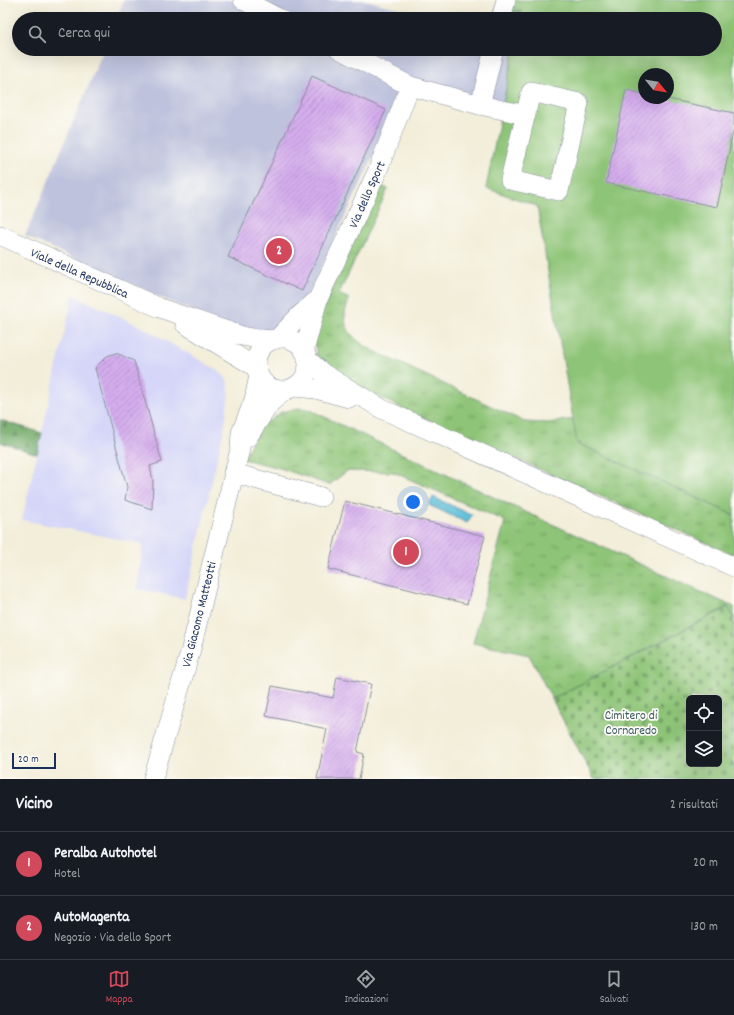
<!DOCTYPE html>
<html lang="it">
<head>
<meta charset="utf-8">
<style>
	:root { --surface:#171b24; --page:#242831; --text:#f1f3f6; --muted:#9ea1a6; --line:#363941; --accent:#d1495b }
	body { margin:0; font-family:Dekko,sans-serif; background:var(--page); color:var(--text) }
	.controls { position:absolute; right:12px; bottom:12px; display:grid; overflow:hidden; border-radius:6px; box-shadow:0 4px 16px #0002 }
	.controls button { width:36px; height:36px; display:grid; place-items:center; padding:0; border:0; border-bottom:1px solid var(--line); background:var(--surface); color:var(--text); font:20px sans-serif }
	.compass { position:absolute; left:638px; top:68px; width:36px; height:36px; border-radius:50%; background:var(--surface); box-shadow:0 4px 16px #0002; rotate:120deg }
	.scale { position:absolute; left:12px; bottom:10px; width:44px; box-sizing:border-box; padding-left:4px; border:2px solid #1b2f5e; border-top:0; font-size:11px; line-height:14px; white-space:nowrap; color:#1b2f5e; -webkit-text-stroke:3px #fdfcf7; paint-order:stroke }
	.you { position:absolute; left:413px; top:502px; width:14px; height:14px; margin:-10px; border:3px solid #fff; border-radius:50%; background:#1a73e8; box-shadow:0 0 0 6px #1a73e833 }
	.badge { display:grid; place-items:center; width:26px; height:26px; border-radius:50%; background:var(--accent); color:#fff; font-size:13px; font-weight:700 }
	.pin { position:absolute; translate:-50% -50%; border:2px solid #fff; box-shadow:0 1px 4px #0006 }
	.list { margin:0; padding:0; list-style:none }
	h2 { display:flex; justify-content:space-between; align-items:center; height:52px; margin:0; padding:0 16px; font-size:17px }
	h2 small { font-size:13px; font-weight:400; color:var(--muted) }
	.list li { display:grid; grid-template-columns:26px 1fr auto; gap:12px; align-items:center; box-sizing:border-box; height:64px; padding:0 16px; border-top:1px solid var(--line) }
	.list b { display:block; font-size:15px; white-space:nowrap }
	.list p { margin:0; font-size:13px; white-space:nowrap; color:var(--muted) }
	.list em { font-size:13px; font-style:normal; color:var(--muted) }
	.icon { flex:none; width:22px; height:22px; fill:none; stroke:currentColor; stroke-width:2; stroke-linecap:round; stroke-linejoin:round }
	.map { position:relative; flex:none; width:734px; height:779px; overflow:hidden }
	.search { position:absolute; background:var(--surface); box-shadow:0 4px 16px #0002; left:12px; right:12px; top:12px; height:44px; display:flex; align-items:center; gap:10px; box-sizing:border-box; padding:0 14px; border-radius:22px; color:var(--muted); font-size:15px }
	.sheet { height:180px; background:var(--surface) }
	nav { display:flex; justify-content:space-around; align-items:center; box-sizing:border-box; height:56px; border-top:1px solid var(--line); background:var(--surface); font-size:11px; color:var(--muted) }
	nav a { display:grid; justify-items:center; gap:2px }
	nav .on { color:var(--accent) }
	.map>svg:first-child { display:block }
	.built { fill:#d6d7f8 }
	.industrial { fill:#bec2dd }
	.grass { fill:url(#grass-tufts); stroke:#547a6a }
	.forest { fill:url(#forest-firs); stroke:#466c63 }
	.cemetery { fill:url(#cemetery-stones); stroke:#547a6a; fill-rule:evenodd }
	.pitch { fill:#8ec477; stroke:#547a6a; fill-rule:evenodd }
	.water { fill:#59bcd7; stroke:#3a769a }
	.building { fill:url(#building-hatch) }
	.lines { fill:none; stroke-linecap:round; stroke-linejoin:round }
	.minor-casing { stroke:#878e9c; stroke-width:20 }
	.minor { stroke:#fff; stroke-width:19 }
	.labels { text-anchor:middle; stroke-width:3.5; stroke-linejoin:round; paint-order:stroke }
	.street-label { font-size:13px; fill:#1b2f5e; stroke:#fdfcf7 }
	.park-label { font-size:13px; fill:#3e5c66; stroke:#fdfcf7 }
</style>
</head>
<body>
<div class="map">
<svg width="734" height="779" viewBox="0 0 734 779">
	<defs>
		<pattern id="grass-tufts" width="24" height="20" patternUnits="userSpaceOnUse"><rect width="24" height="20" fill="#8ec477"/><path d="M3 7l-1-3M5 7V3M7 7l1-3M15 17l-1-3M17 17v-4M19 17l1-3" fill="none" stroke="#73a065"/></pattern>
		<pattern id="forest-firs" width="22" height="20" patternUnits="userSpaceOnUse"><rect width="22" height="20" fill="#72aa68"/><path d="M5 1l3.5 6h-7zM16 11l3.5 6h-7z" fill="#5d8b59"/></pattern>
		<pattern id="cemetery-stones" width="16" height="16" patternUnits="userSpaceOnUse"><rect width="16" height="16" fill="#8ec477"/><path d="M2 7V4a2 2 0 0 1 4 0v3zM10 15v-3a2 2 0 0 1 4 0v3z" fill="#73a065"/></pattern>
		<pattern id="building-hatch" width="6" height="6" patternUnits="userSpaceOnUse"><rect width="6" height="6" fill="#d5aded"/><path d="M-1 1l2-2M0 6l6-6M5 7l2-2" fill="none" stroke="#ac8dc3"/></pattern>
	</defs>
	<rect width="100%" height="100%" fill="#fdfcf7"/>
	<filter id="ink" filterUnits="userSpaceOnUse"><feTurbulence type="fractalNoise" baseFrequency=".025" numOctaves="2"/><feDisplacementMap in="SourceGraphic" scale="8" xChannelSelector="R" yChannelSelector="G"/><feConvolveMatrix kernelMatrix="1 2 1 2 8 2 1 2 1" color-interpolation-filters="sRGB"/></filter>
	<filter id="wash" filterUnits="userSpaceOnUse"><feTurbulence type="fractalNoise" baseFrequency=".012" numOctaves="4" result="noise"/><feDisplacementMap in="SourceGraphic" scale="16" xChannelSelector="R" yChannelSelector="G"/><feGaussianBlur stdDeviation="0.9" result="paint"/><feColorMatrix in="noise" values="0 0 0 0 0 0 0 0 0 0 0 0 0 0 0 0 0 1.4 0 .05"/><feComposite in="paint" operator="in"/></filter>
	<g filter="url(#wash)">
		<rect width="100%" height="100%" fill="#f3eed9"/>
		<polygon class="built" points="73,295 140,326 219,371 227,379 229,392 225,425 185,599 137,589 143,544 22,520"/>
		<g class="industrial">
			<polygon points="124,0 365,0 442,19 116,19"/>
			<polygon points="104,49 514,49 501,115 406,87 307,298 301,305 277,323 273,329 267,332 241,331 157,296 25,236"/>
		</g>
		<g class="grass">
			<path d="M 379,185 L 388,189 L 339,294 L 349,299 C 348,304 345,310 345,315 C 344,334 361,344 376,352 L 525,422 L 548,423 L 573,419 L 577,443 L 734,515 L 734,555 L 397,406 L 337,376 L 318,358 L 313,339 L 314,329 Z"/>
			<polygon points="299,408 308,409 508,504 734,607 734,619 727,607 552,699 529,655 473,643 505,521 393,472 347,471 329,485 280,468 243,459 263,421 270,421 281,412"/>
		</g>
		<g class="forest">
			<polygon points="498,0 521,11 520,19 494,19"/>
			<polygon points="0,420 42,433 37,454 0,442"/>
		</g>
		<path class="cemetery" d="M 728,607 L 734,619 L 734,779 L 594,779 L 552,699 ZM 689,698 L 719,698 L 719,764 L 689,764 Z"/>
		<path class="pitch" d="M 512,0 L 734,0 L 734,515 L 577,443 L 537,206 L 486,188 L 514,49 L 715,49 L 715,19 L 520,19 L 521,11 L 510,9 ZM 644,74 L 668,74 L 668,98 L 644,98 Z"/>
		<polygon class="water" points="433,497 472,515 467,523 429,505"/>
		<g id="blocks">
			<g class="building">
				<polygon points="312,76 386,110 302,291 228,257"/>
				<polygon points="626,90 644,94 644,98 663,98 734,113 734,128 717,207 606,183"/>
				<polygon points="116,353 134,361 162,462 150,466 153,481 152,509 125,500 127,487 95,368 107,356"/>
				<polygon points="345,501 485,536 467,604 328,569"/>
				<polygon points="337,677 371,684 357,752 364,754 359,779 317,779 327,729 266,716 272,686 333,698"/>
			</g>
		</g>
	</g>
	<g filter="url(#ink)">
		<use href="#blocks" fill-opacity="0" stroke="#878e9c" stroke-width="1"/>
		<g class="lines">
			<defs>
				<g id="minor">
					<polyline points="243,0 280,19"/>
					<polyline points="501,19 506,0"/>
					<polyline points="339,49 410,86 480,105 526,115"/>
					<polygon points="531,92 579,103 559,191 510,180"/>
					<polyline points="480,105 494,49"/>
					<polyline points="0,235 160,308 242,336 258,339 273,340"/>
					<polyline points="185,324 257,368"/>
					<circle cx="282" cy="364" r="26"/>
					<polyline points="277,339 300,315 318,299"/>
					<polyline points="304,351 318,299 377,172 410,86"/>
					<polyline points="307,359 324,374 382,409 734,567"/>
					<polyline points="294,387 316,389 349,398"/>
					<polyline points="247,438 271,402 286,390"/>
					<polyline points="233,473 321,497"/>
					<polyline points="153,779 190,653 240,449 241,433 254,400 259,375"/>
				</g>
			</defs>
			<use href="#minor" class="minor-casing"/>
			<use href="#minor" class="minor"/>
		</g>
	</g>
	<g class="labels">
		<g class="street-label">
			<text transform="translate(366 194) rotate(-66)" y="5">Via dello Sport</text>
			<text transform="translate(80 272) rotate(24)" y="5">Viale della Repubblica</text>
			<text transform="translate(198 614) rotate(-76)" y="5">Via Giacomo Matteotti</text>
		</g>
		<g class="park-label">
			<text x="631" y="719">Cimitero di<tspan x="631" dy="15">Cornaredo</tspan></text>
		</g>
	</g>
</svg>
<div class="controls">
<button><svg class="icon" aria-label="locate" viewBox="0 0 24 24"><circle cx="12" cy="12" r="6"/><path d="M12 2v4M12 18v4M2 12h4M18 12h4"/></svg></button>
<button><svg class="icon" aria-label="layers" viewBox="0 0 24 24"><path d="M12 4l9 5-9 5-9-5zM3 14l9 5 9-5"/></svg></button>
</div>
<svg class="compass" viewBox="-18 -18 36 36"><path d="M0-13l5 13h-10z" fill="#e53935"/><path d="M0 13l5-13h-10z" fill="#9ea1a6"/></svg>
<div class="scale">20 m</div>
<div class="you"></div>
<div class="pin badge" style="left:406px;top:552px">1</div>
<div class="pin badge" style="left:279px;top:251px">2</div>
<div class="search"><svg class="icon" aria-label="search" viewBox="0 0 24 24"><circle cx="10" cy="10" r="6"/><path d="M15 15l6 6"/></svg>Cerca qui</div>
</div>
<section class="sheet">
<h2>Vicino<small>2 risultati</small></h2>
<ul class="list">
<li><span class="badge">1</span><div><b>Peralba Autohotel</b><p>Hotel</p></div><em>20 m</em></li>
<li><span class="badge">2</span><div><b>AutoMagenta</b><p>Negozio · Via dello Sport</p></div><em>130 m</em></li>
</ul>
</section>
<nav>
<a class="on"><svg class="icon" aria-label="map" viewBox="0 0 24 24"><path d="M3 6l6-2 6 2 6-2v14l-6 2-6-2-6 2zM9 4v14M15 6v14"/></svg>Mappa</a>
<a><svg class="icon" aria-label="directions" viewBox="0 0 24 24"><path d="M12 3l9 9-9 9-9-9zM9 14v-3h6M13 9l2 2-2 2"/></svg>Indicazioni</a>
<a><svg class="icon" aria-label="saved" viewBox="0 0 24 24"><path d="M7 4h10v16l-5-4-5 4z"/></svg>Salvati</a>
</nav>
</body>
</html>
